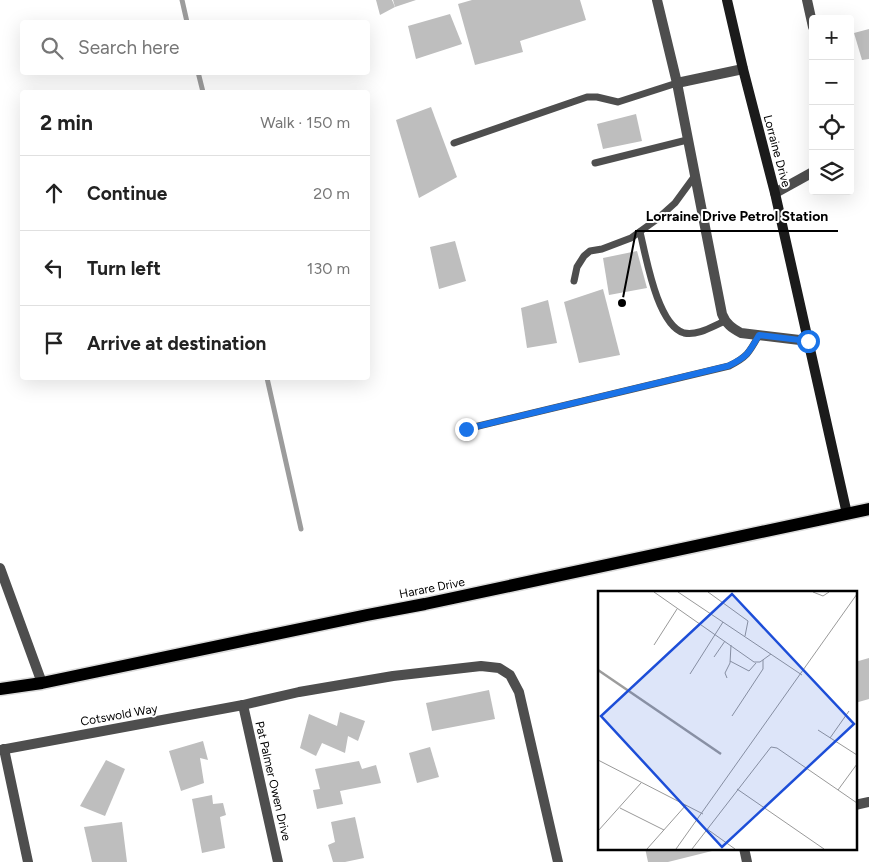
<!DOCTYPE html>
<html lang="en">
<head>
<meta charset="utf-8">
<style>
	:root { --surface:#fff; --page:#f2f2f2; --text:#222; --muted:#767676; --line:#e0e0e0 }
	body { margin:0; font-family:Figtree,sans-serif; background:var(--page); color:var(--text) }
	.controls { position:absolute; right:15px; top:15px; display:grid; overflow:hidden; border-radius:5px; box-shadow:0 5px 20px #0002 }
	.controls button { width:45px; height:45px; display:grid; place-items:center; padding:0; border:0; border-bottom:1px solid var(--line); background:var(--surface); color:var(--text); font:25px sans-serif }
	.stop { position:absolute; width:15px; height:15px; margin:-11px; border:4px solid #1a73e8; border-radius:50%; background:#fff }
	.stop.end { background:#1a73e8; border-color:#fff; box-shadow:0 1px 5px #0008 }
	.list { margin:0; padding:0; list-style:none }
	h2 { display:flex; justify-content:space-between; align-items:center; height:65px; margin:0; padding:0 20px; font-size:21px }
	h2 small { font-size:16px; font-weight:400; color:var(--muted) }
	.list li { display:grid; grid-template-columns:32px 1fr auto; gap:15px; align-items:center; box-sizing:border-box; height:75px; padding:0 20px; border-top:1px solid var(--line) }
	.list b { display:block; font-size:19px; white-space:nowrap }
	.list em { font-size:16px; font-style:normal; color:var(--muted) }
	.icon { flex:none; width:28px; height:28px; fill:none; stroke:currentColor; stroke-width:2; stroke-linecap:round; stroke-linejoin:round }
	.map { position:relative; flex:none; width:869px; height:862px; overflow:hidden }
	.search { position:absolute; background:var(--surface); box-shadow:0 5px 20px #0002; left:20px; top:20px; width:350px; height:55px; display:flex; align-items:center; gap:12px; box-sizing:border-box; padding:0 18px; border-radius:5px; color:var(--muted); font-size:19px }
	.panel { position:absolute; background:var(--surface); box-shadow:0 5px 20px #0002; left:20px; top:90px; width:350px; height:290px; border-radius:5px }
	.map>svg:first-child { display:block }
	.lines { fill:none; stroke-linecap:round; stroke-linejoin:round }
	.stream { stroke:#9c9c9c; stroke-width:5 }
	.building { fill:#bebebe }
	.primary-casing { stroke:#dbdbdb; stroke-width:15 }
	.lane { stroke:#4e4e4e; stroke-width:7 }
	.street { stroke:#4e4e4e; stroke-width:10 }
	.secondary { stroke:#1b1b1b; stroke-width:10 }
	.primary { stroke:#000; stroke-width:12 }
	.route { stroke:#1a73e8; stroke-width:6 }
	.labels { text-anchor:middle; stroke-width:4; stroke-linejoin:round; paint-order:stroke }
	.street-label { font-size:12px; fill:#000; stroke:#fff }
	.inset-river { fill:none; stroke:#9c9c9c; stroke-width:2.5 }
	.inset-road { fill:none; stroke:#999; stroke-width:1 }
	.view { fill:#1d4ed8; fill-opacity:0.15; stroke:#1d4ed8; stroke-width:2.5 }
	.inset-edge { fill:none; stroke:#000; stroke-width:2.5 }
	.leader { fill:none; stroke:#000; stroke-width:2 }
	.callout-dot { fill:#000; stroke:#fff; stroke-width:2 }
	.callout-label { font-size:14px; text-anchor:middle; font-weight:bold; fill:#000; stroke:#fff; stroke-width:4; stroke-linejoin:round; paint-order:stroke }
</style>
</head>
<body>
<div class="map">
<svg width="869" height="862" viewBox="0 0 869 862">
	<rect width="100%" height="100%" fill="#fff"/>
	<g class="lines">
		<g class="stream">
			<polyline points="182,0 187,22"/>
			<polyline points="198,72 203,92"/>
			<polyline points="267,378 301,529"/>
		</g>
	</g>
	<g class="building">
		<polygon points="376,0 392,0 395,7 380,15"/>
		<polygon points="393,0 416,0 395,7"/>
		<polygon points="472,0 580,0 586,20 520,41 523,52 475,65 458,4"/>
		<polygon points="450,14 462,44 416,59 408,26"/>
		<polygon points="869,29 869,59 862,60 854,33"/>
		<polygon points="431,107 457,177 419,198 396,120"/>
		<polygon points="636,114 642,141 603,149 597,124"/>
		<polygon points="455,241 466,281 439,289 430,247"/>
		<polygon points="637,251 647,288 609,295 603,258"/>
		<polygon points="603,289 620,355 579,363 564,302"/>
		<polygon points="548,300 557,343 527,348 521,308"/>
		<polygon points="869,658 869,699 855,703 855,662"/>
		<polygon points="489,690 495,719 432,731 426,703"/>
		<polygon points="340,712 365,721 358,741 348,736 345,753 322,743 316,756 300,748 309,714 337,726"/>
		<polygon points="203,741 208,760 200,758 204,783 181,791 169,751"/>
		<polygon points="430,747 439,777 417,783 409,753"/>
		<polygon points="106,760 125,769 105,816 80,806"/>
		<polygon points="359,761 362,769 376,765 381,783 340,791 343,804 317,809 313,790 320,789 315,769"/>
		<polygon points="212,795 213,804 223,803 226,815 220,817 225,848 202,853 192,799"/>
		<polygon points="355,817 364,858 345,862 333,862 328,845 335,842 331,822"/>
		<polygon points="122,822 127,862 92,862 84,827"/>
		<polygon points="645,848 711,848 712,851 668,862 648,862"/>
	</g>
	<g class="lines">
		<defs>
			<polyline id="primary" points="0,689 42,683 367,615 425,604 869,509"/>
		</defs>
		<use href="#primary" class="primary-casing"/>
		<g class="lane">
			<polyline points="454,143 587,97 597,97 618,102 677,83"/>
			<polyline points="595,163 687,140"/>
			<path d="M 640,232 C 646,256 657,325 684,333 C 698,336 713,326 725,321"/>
			<polyline points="574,281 577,267 584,256 590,251 602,249 631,238 656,220 675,203 694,177"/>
			<path d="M 466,429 L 729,366 C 747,357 749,353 759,335"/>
		</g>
		<g class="street">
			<path d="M 657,0 L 677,83 L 722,314 C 726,324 732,328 741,333 L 808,341"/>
			<polyline points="807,0 813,27"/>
			<polyline points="677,83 743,69"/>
			<polyline points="775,193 813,172"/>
			<polyline points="0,568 42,683"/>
			<polyline points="243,705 278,862"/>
			<polyline points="4,749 28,862"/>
			<polyline points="0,750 243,705 299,692 393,676 481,666 499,668 510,675 519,692 558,862"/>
			<polyline points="855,805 869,802"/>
			<polyline points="744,848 747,862"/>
		</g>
		<polyline class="secondary" points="727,0 743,69 775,193 847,514"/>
		<use href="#primary" class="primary"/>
	</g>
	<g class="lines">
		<path class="route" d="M 466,429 L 728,366 C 747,357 749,353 759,335 L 808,341"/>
	</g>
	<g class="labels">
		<g class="street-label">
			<text transform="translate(777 151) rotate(75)" y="4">Lorraine Drive</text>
			<text transform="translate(432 588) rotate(-11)" y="4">Harare Drive</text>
			<text transform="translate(119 715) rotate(-10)" y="4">Cotswold Way</text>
			<text transform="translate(273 781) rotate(77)" y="4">Pat Palmer Owen Drive</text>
		</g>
	</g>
	<g transform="translate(598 591)">
		<rect width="259" height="259" fill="#fff"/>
		<path class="inset-river" d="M 0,79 L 123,163"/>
		<path class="inset-road" d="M 56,1 L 156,71 L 162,71 L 173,63M 80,1 L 204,84M 110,1 L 150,30 L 147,45M 215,1 L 225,5 L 231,1M 56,54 L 79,18M 116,66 L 127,50M 132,70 L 151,80 L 158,72M 92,83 L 125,31M 129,87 L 127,82 L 132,72 L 133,54M 134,125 L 165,78 L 165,69M 220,139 L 259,164M 232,147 L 251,120M 0,169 L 105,223M 139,198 L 226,258M 240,199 L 259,173M 22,217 L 66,239M 109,238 L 137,258M 0,240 L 43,192M 49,258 L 88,214M 78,258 L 259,3M 94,258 L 173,156 L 179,157 L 259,212"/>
		<path class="view" d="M 134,3 L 256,133 L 124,256 L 3,125 Z"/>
		<rect width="259" height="259" class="inset-edge"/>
	</g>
	<path class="leader" d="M622 303L636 231H838"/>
	<circle class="callout-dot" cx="622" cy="303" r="5"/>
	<g class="callout-label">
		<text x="737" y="221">Lorraine Drive Petrol Station</text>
	</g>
</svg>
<div class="controls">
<button>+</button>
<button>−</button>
<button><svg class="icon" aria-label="locate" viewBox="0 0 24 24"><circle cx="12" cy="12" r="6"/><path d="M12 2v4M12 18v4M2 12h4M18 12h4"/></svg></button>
<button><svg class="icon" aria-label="layers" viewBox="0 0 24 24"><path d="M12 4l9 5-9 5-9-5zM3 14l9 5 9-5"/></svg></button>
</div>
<div class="stop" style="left:808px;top:341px"></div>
<div class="stop end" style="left:466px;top:429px"></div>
<div class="search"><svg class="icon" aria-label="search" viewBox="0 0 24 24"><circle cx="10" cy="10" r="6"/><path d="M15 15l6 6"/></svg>Search here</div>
<section class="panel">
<h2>2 min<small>Walk · 150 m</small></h2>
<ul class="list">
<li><svg class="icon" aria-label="ahead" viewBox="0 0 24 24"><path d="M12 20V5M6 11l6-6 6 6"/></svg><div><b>Continue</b></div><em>20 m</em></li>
<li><svg class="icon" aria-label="left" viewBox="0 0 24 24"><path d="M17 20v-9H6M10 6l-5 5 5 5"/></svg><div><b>Turn left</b></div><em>130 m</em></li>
<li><svg class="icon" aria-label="arrive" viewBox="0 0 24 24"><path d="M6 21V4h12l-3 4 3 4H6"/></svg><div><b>Arrive at destination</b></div></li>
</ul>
</section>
</div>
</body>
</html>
